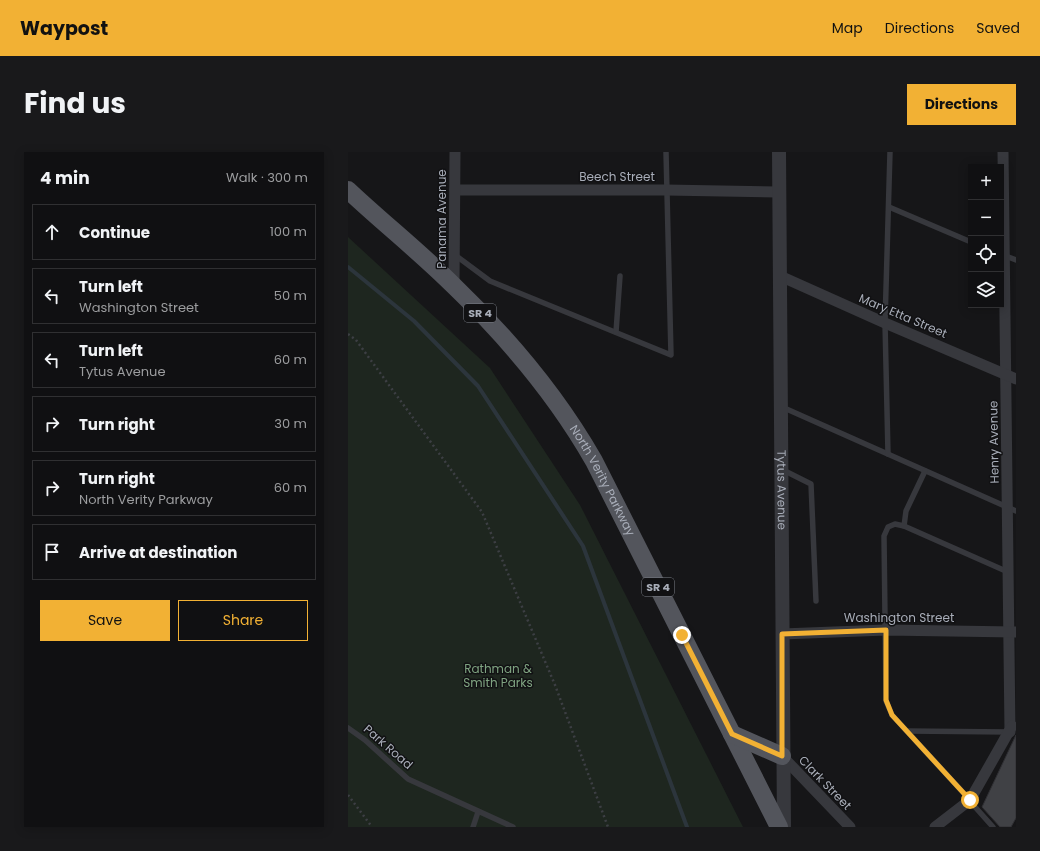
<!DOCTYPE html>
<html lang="en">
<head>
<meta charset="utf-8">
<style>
	:root { --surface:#101012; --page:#19191b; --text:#f1f3f6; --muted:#9c9d9f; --line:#303032; --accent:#f2b134 }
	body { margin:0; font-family:Poppins,sans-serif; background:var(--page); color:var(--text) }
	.controls { position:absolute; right:12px; top:12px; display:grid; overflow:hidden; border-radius:0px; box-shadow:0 2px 10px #0003 }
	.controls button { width:36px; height:36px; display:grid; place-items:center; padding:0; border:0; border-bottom:1px solid var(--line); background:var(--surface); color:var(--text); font:20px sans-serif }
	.stop { position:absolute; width:12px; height:12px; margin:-9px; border:3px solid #f2b134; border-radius:50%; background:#fff }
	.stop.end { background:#f2b134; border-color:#fff; box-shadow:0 1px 4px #0008 }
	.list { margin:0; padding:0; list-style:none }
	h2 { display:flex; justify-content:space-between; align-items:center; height:52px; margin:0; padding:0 16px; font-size:17px }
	h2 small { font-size:13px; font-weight:400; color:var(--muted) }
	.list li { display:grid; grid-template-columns:26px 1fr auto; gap:12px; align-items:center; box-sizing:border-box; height:56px; margin:0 8px 8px; padding:0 8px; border:1px solid var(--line); border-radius:0px }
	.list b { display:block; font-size:15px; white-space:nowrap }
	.list p { margin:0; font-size:13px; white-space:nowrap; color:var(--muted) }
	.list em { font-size:13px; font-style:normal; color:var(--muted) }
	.actions { display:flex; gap:8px; padding:12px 16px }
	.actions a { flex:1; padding:9px 0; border:1px solid var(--accent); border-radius:0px; text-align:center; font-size:14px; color:var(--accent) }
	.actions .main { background:var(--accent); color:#111 }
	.icon { flex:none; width:22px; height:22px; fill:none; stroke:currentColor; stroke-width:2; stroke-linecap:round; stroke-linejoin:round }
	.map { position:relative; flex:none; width:668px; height:675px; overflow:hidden; border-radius:0px }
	header { display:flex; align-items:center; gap:24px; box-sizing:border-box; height:56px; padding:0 20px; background:var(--accent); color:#111 }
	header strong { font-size:19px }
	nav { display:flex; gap:22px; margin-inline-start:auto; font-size:14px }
	.intro { display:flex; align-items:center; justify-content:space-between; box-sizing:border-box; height:96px; padding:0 24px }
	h1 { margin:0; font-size:28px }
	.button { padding:10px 18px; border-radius:0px; background:var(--accent); color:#111; font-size:14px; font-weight:700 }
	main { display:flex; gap:24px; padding:0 24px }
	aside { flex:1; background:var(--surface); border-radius:0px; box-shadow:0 2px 10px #0003 }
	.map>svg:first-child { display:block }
	.green { fill:#1e261f }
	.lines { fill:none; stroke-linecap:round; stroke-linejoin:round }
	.stream { stroke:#2c353c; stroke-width:4 }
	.building { fill:#404145; stroke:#303034 }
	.path { stroke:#3d3f44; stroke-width:2.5; stroke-dasharray:2 3; stroke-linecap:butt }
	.service { stroke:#37383d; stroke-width:5.5 }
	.minor { stroke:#37383d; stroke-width:11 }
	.tertiary { stroke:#37383d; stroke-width:14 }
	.primary { stroke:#53555c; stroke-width:18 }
	.route { stroke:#f2b134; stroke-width:5 }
	.labels { text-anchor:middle; stroke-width:3; stroke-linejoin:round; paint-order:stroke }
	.shield { fill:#111113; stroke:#7b7e86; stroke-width:1 }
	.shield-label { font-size:11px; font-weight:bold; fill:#a8adb8 }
	.street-label { font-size:12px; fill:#a8adb8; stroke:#111113 }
	.park-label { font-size:12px; fill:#7fa381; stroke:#111113 }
</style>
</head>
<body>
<header>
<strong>Waypost</strong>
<nav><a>Map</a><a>Directions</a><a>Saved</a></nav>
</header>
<div class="intro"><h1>Find us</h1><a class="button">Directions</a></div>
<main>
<aside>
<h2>4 min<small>Walk · 300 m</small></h2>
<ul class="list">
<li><svg class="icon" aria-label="ahead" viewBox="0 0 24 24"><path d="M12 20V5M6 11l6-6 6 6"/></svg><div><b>Continue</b></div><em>100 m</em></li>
<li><svg class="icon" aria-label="left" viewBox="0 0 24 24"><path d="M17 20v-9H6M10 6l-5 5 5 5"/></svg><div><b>Turn left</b><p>Washington Street</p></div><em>50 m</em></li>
<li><svg class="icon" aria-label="left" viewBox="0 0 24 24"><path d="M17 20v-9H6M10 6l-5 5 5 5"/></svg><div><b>Turn left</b><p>Tytus Avenue</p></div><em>60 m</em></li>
<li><svg class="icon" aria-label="right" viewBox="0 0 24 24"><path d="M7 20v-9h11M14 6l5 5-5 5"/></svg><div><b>Turn right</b></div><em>30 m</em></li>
<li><svg class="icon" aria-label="right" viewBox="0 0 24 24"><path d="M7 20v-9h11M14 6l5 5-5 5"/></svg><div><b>Turn right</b><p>North Verity Parkway</p></div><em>60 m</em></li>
<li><svg class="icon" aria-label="arrive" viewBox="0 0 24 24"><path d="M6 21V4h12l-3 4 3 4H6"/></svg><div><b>Arrive at destination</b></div></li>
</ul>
<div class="actions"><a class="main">Save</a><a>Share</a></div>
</aside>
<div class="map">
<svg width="668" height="675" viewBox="0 0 668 675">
	<rect width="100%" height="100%" fill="#161618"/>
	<polygon class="green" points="0,85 142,216 232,353 395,675 0,675"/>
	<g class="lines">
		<polyline class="stream" points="0,115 66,169 130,234 235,394 339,675"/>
	</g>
	<polygon class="building" points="668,583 668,666 663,675 652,675 634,655"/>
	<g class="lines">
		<g class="path">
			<polyline points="0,182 8,188 134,360 207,533 260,675"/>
			<polyline points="0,643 24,675"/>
		</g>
		<g class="service">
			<polyline points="541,55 623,90"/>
			<polyline points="107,103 142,129 323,203 318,0"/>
			<polyline points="655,103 668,108"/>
			<polyline points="268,180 272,124"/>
			<polyline points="434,255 668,359"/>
			<polyline points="540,302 537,171 542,0"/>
			<polyline points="435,318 463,332 468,449"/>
			<polyline points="556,374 558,359 577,319"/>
			<polyline points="0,576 17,588 60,627 165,675"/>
			<polyline points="559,579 661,580"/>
			<polyline points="622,648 544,563 538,549 536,384 540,375 547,372 556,374 660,420"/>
			<polyline points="628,656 645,675"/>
			<polyline points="125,675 130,660"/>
		</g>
		<g class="minor">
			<polyline points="655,0 662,580"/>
			<polyline points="107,38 318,38 431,40"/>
			<polyline points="432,124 537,171 668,227"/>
			<polyline points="106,133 107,0"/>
			<polyline points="434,482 538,478 667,480"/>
			<polyline points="434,604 502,675"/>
			<polyline points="587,675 622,648 664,574"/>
		</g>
		<path class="tertiary" id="s1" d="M 431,0 L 436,675"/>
		<g class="primary">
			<path id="s2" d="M 0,38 C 35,71 72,100 106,134 C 160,186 209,244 246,309 L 431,675"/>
			<polyline points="384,582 434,604"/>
		</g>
	</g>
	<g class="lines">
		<polyline class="route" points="334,483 384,582 434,604 434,482 538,478 538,548 544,563 622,648"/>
	</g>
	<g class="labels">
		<g class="shield">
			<rect x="116" y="152" width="32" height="18" rx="3"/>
			<rect x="294" y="426" width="32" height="18" rx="3"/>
		</g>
		<g class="shield-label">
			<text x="132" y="165">SR 4</text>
			<text x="310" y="439">SR 4</text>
		</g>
		<g class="street-label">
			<text x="269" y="29">Beech Street</text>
			<text transform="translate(94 67) rotate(-90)" y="4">Panama Avenue</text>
			<text transform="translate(555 164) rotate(23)" y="4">Mary Etta Street</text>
			<text transform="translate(646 290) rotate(-91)" y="4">Henry Avenue</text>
			<text dy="4" stroke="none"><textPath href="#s2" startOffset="389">North Verity Parkway</textPath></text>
			<text dy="4" stroke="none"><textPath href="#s1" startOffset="338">Tytus Avenue</textPath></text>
			<text x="551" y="470">Washington Street</text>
			<text transform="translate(40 595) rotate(41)" y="4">Park Road</text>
			<text transform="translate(477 631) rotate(46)" y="4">Clark Street</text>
		</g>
		<g class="park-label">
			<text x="150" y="521">Rathman &amp;<tspan x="150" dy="14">Smith Parks</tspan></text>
		</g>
	</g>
</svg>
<div class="controls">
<button>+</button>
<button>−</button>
<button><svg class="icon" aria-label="locate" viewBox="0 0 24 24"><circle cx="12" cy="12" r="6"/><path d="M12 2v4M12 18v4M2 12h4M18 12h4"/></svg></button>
<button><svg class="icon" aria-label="layers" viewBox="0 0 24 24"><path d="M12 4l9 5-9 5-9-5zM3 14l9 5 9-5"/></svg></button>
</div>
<div class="stop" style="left:622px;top:648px"></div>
<div class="stop end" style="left:334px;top:483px"></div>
</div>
</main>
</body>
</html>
